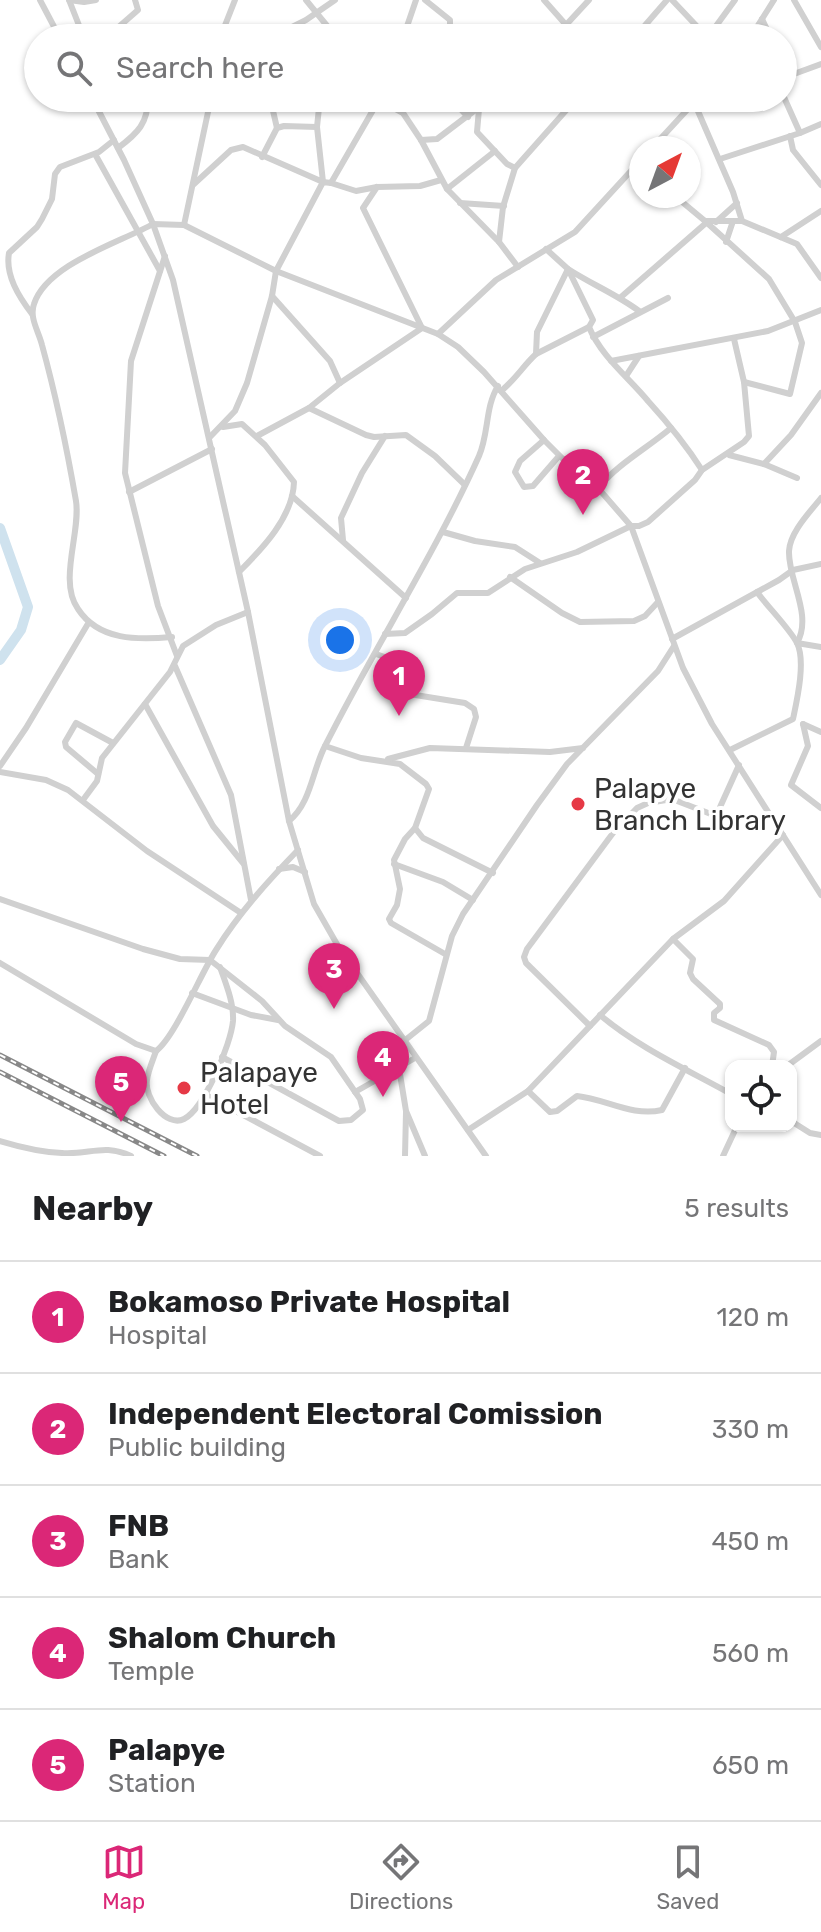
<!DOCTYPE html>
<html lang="en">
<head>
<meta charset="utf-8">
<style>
	:root { --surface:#fff; --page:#f2f2f2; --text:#202124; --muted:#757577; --line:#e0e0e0; --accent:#db2777 }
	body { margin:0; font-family:Rubik,sans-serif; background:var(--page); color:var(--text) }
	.controls { position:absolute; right:24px; bottom:24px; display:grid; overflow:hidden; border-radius:16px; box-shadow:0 2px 6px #0004 }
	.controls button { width:72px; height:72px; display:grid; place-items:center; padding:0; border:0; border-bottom:2px solid var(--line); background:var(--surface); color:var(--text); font:40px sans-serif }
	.compass { position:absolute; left:629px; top:136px; width:72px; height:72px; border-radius:50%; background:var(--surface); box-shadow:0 2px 6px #0004; rotate:41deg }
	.you { position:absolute; left:340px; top:640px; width:28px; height:28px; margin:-20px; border:6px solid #fff; border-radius:50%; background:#1a73e8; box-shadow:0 0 0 12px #1a73e833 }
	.badge { display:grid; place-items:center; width:52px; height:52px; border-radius:50%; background:var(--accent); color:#fff; font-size:26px; font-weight:700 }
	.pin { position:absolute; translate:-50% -66px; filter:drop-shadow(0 2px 4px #0008) }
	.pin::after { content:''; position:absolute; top:42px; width:28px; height:24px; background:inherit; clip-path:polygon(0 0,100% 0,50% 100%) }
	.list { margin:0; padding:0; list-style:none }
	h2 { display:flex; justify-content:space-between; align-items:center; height:104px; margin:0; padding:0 32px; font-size:34px }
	h2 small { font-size:26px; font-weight:400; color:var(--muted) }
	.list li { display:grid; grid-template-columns:52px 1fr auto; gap:24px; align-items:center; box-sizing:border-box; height:112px; padding:0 32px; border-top:2px solid var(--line) }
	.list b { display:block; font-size:30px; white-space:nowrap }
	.list p { margin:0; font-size:26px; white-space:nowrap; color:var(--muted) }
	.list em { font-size:26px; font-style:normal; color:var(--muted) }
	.icon { flex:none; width:44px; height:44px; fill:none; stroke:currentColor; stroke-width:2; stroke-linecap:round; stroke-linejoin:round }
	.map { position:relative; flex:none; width:821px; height:1156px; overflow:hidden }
	.search { position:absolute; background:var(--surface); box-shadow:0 2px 6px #0004; left:24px; right:24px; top:24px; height:88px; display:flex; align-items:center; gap:20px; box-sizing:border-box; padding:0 28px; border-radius:44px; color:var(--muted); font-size:30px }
	.sheet { height:664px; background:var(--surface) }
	nav { display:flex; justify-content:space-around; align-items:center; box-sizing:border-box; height:112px; border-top:2px solid var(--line); background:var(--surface); font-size:22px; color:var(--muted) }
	nav a { display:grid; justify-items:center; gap:4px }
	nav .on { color:var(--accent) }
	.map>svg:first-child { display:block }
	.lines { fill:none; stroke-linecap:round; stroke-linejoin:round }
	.river { stroke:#cfe2ee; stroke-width:10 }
	.minor { stroke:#d0d0d0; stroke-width:6 }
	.rail-casing { stroke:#888; stroke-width:5 }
	.rail { stroke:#fff; stroke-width:2; stroke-dasharray:6; stroke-linecap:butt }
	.poi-dot { fill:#e63946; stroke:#fff; stroke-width:3 }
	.labels { text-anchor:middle; stroke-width:8; stroke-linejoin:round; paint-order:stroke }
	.poi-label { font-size:28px; fill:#333; stroke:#fff; text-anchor:start }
</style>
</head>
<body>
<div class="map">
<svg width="821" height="1156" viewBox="0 0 821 1156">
	<rect width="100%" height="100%" fill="#fff"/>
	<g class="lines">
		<polyline class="river" points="0,528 28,607 21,630 0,660"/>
		<g class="minor">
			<polyline points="40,0 60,38"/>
			<polyline points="69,0 84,38"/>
			<polyline points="69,0 84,2 96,0"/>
			<polyline points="306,0 337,38"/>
			<polyline points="425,0 450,20 450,38"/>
			<polyline points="544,0 567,26"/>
			<polyline points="672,0 708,38"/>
			<polyline points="794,0 821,47"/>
			<polyline points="762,19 771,38"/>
			<polyline points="708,37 735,0"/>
			<polyline points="106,38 138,10 135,0"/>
			<polyline points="220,38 235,0"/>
			<polyline points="270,38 306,20 335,0"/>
			<polyline points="403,38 416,0"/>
			<polyline points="554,38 589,0"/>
			<polyline points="634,38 667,0"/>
			<polyline points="750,38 774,0"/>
			<polyline points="783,78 821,64"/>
			<polyline points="783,95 800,133 821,124"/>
			<polyline points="92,98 124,160 153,224 173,280 248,612 289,821 314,904 338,946 486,1156"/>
			<polyline points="270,98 277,128"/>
			<polyline points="450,98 468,117"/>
			<polyline points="729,98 716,102 694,102 733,192 742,221 797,244 821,278"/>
			<polyline points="379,100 403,113 421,140 447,189 499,242"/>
			<polyline points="479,109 477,132 507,164 515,168"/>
			<polyline points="790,136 793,150 821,185"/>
			<polyline points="421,140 437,139 491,98"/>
			<path d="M 118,148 C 138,133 148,123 148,98"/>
			<polyline points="652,148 698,98"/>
			<polyline points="95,154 160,271"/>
			<polyline points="262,157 277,128 284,126 317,127"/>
			<polyline points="720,159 800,133"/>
			<polyline points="331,183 356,191 377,187 420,186 441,180"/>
			<polyline points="194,184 231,150 243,147 323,182 317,127 320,98"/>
			<polyline points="447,189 495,151"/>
			<polyline points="675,196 705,221 742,221"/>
			<polyline points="460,203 504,206"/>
			<polyline points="705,221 769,279 795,322 802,343 790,394 744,382"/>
			<polyline points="716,222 737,203"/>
			<polyline points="184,225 211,98"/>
			<polyline points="781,237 821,211"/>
			<polyline points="726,242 733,221"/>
			<path d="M 546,249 L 568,269 L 593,320 L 589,327 C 601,356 628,377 648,401 C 668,423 686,445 702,470"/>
			<polyline points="165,256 131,361 125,473 158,606 177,656"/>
			<polyline points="518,267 499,242 503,207 515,168 577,98"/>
			<polyline points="272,296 330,361 340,383"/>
			<polyline points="621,297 706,223"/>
			<path d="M 32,314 C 19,297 5,275 9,253 L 37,227 L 42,219 L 52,199 L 55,174 L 60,167 L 99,152 L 114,140"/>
			<polyline points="438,334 496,280 575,232 641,160"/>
			<polyline points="593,337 668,298"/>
			<polyline points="536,354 589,327"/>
			<polyline points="611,361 768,331 821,310"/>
			<polyline points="626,376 639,356"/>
			<path d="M 501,391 C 515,380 523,366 536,354 L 537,332 L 568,269 C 591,284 616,294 639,311"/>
			<polyline points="309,408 366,435 374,437 406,435 435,456 465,485"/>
			<path d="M 223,427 L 242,424 L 265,445 L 294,482 C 293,517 262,549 239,572"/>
			<polyline points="257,436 309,408 340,383 422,328 363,208 377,187"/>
			<polyline points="210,437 235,411 247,383 272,296 276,271 323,182 331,183 380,98"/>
			<polyline points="544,440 520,461 515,472 524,487 533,486 559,456"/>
			<polyline points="729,455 764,464 797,478"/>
			<polyline points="764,464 791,435 821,393"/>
			<path d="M 598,488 C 619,463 646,449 671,428"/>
			<polyline points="129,492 212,449"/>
			<polyline points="292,496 406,598"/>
			<path d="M 821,498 C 810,512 790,532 789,551 C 788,580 813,615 797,643 L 821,647"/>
			<polyline points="443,532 475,541 515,547 540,563"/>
			<polyline points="343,540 341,518 362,473 385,436"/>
			<polyline points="510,577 562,613 580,622 634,621 645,616 658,602"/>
			<polyline points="385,634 405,633 432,614 457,593 488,593 525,569 577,552 631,526 639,526 648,522 695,480 702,470 744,442 749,436 744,382 734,339"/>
			<path d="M 172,637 C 138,640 99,641 78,609 C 58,581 81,532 76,501 C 67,449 56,396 42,345 C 39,332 29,318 34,304 C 47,264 119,243 153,224 L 184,225 L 276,271 L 438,334 L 458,347 L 484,372 L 544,440 L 572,468 L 598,488 L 631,526 L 683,668 L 712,724 L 821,895"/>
			<polyline points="672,639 779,580 793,570 821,564"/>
			<polyline points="376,654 410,666 403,693 465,703 474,709 476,717 466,748"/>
			<polyline points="175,666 231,795 251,900"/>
			<polyline points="145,704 213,826 243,863"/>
			<polyline points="803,724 808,746 791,785 821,808"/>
			<polyline points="803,724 821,732"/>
			<polyline points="325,746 361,758 400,764 426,784 429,789 415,828 405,839 394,860 400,889 397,905 389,919 391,923 445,954"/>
			<path d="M 730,750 L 793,719 C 797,700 806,661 797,643 C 790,629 767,606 757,592"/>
			<polyline points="388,759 430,748 550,752 583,748"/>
			<polyline points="0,766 26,728 89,622"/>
			<polyline points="0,772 46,780 68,790 147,851 241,913"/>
			<polyline points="98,774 66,747 65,742 76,723 113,743"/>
			<polyline points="83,800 97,781 102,758 170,672 183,646 216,625 248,612"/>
			<path d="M 289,821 C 311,803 312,771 325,746 C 374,648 434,556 479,456 C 489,433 485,407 498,386"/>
			<polyline points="415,828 423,838 493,873"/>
			<polyline points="394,864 443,882 473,900"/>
			<polyline points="279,869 293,867 305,872"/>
			<polyline points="0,899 143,949 180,959 210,960 262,1001 285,1026 331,1057 360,1099 363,1110 351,1120 339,1121 222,1057"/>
			<polyline points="673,939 693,959 690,973 693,979 720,1004 720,1008 714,1013 714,1020 769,1045 774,1052 772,1066"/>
			<path d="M 0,963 L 136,1044 L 156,1051 C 175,1037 201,973 216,950 C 239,913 268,881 298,850"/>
			<polyline points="192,993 251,1015 278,1020"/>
			<path d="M 600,1015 C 639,1048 686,1069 731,1094"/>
			<polyline points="590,1026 526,963 524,957 527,949 613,833 637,808 648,803 672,799 716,816 739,765"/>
			<polyline points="404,1041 429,1021 452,936 463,914 537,805 567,764 658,671 674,646"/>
			<path d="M 156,1051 C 153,1060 148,1071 147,1080 C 144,1097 166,1128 184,1119 C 204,1109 231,1044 233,1021 C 234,1003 226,984 220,967"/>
			<polyline points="787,1066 821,1041"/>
			<polyline points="399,1068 406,1111 425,1156"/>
			<path d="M 528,1091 L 550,1112 L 557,1111 L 577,1096 C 606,1099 632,1117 662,1110 L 685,1068"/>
			<polyline points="355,1092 415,1058"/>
			<polyline points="204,1094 320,1156"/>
			<polyline points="791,1121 810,1133 821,1135"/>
			<polyline points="468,1130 528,1091 673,939 724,901 783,835"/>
			<path d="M 0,1141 C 20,1147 41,1152 62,1153 C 89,1155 104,1143 131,1156"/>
			<polyline points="405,1156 406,1112"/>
			<polyline points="723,1156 737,1126"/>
		</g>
		<defs>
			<g id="rail">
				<polyline points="0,1055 197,1156"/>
				<polyline points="0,1072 164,1156"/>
			</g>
		</defs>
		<use href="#rail" class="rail-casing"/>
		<use href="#rail" class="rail"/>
	</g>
	<g class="poi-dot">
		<circle cx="578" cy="804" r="8"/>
		<circle cx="184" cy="1088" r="8"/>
	</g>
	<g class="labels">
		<g class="poi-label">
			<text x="594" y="798">Palapye<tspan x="594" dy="32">Branch Library</tspan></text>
			<text x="200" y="1082">Palapaye<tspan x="200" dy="32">Hotel</tspan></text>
		</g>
	</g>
</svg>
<div class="controls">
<button><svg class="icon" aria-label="locate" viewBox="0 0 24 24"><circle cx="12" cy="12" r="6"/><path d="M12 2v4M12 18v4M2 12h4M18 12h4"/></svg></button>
</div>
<svg class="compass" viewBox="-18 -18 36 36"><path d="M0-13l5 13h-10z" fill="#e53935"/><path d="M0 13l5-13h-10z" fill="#757577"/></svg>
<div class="you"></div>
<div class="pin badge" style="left:399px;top:716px">1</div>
<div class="pin badge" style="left:583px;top:515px">2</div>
<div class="pin badge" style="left:334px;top:1009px">3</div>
<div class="pin badge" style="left:383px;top:1097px">4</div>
<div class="pin badge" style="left:121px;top:1122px">5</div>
<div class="search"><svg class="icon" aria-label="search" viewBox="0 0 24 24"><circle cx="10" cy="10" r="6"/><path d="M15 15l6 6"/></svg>Search here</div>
</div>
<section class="sheet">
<h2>Nearby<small>5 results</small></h2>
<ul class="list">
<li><span class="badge">1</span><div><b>Bokamoso Private Hospital</b><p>Hospital</p></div><em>120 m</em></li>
<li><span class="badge">2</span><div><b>Independent Electoral Comission</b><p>Public building</p></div><em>330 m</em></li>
<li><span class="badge">3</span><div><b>FNB</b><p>Bank</p></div><em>450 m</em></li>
<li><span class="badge">4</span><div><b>Shalom Church</b><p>Temple</p></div><em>560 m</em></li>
<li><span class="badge">5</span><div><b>Palapye</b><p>Station</p></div><em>650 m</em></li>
</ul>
</section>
<nav>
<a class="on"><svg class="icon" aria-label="map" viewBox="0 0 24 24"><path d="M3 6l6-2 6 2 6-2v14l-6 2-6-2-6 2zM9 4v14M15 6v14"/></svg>Map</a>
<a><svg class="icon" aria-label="directions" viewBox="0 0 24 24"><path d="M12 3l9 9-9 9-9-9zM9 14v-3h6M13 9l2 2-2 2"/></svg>Directions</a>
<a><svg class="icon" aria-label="saved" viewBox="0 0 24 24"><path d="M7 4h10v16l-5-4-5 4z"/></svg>Saved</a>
</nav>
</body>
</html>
